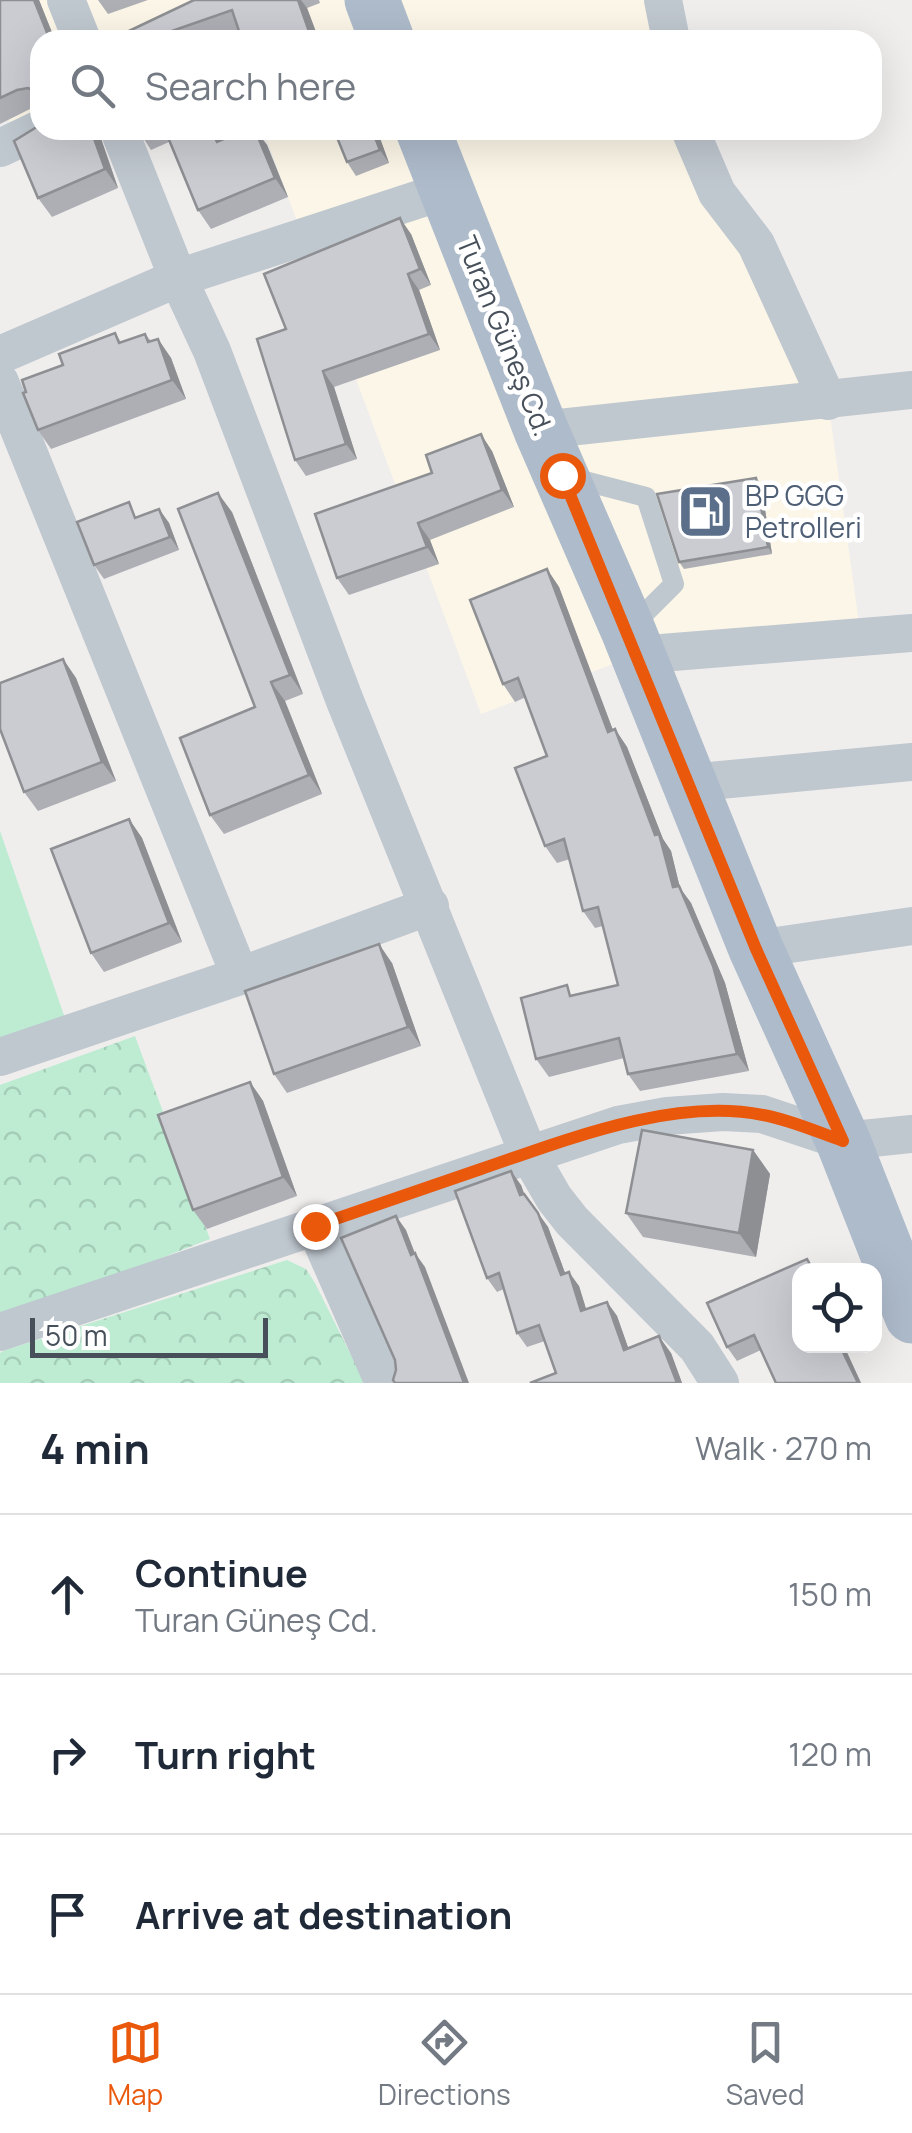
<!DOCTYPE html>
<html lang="en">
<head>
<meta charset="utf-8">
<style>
	:root { --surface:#fff; --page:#f6f6f7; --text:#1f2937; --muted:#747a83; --line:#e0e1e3; --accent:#ea580c }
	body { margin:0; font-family:Manrope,sans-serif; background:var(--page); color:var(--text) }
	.controls { position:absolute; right:30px; bottom:30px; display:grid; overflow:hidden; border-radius:20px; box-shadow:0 10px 40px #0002 }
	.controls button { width:90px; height:90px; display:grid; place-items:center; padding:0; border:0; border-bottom:2px solid var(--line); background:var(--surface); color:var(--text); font:50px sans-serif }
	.scale { position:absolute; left:30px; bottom:25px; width:238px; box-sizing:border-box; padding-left:10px; border:5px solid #47505a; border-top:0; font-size:28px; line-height:35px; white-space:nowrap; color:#47505a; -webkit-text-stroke:8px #fff; paint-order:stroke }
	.stop { position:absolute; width:30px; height:30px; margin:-22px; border:8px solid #ea580c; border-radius:50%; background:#fff }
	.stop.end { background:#ea580c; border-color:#fff; box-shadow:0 2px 10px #0008 }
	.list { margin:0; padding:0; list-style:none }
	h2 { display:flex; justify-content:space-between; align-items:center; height:130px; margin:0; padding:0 40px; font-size:42px }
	h2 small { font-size:32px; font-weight:400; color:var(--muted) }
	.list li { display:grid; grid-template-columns:65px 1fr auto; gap:30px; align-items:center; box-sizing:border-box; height:160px; padding:0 40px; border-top:2px solid var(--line) }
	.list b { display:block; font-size:38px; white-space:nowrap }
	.list p { margin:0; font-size:32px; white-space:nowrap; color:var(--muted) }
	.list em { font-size:32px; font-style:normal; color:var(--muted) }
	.icon { flex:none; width:55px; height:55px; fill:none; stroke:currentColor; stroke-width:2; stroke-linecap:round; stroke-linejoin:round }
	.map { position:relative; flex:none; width:912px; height:1383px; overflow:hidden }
	.search { position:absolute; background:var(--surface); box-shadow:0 10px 40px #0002; left:30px; right:30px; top:30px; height:110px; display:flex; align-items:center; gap:25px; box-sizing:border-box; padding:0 35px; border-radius:30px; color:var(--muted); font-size:38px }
	.sheet { height:610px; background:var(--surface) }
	nav { display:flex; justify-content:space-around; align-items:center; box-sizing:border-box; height:140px; border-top:2px solid var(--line); background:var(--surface); font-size:28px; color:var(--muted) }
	nav a { display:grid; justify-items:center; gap:5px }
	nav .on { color:var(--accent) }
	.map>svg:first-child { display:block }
	.commercial { fill:#fbf6e7 }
	.grass { fill:#bdecd3 }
	.park { fill:url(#park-crowns) }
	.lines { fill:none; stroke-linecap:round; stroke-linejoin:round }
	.lane { stroke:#bfc7cf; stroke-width:20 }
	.street { stroke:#bfc7cf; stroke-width:38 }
	.primary { stroke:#aebbcb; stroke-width:55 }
	.wall { fill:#aeafb5 }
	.shaded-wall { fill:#8d8f93 }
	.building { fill:#caccd2; stroke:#8d8f93; stroke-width:2.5 }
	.route { stroke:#ea580c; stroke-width:12 }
	.labels { text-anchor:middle; stroke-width:9; stroke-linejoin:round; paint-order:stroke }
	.street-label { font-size:28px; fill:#47505a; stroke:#fff }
	.service-label { font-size:28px; fill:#4e5e75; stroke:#fff; text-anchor:start }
</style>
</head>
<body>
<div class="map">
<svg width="912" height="1383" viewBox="0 0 912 1383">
	<defs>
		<pattern id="park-crowns" width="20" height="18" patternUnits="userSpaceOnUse" patternTransform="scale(2.5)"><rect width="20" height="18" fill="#bdecd3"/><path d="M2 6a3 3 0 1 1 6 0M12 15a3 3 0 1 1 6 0" fill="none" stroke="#a4ccb7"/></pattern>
	</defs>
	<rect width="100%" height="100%" fill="#f0eeed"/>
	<g class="commercial">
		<polygon points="0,0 663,0 671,40 40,40 40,129 16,140 0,94"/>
		<polygon points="263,130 690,130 828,401 861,637 637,655 481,714"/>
	</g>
	<polygon class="grass" points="0,831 66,1021 0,1044"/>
	<g class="park">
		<polygon points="135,1036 210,1239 0,1321 0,1085"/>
		<polygon points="287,1260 306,1269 315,1283 365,1383 0,1383 0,1353 3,1351"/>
	</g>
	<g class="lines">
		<polyline class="lane" points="569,477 646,497 674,584 632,626"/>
		<g class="street">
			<polyline points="66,0 82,40"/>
			<polyline points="663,0 671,40"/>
			<polyline points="119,130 178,278 212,351 345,701 528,1153 554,1198 572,1221 697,1347 720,1383"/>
			<polyline points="690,130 717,193 756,244 828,401"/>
			<polyline points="0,148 40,129"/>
			<polyline points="0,355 178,278 447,190"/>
			<polyline points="0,382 240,976 0,1057"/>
			<polyline points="541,430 912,390"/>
			<polyline points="636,655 912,633"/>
			<polyline points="688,783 912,762"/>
			<polyline points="756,949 912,926"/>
			<polyline points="240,976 430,906"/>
			<polyline points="315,1226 384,1383"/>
			<polyline points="0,1332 618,1125 667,1116 723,1112 762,1114 843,1141 912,1134"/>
		</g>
		<g class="primary">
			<polyline points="372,0 387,40"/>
			<polyline points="423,130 541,430 628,630 756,949 843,1141 912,1316"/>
		</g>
	</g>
	<g class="wall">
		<polygon points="0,0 39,0 55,40 40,40 40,107 30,109 0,124"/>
		<polygon points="98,0 148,0 108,14"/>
		<polygon points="194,0 319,0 320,3 307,8 319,40 242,40 239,31 214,40 110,40"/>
		<polygon points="40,130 98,130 118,188 52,217 38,198"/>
		<polygon points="138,130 216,130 220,140 245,130 256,130 267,145 288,197 211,229 198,210 169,142 151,150"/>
		<polygon points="334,130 377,130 389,163 356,176 347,162"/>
		<polygon points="411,234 431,285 419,290 440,350 334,387 357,459 306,476 295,460 286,329"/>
		<polygon points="115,333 121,342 145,334 151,341 158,339 171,358 186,399 51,449 38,430 26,392 63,365"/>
		<polygon points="492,451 514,507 430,540 439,564 349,595 337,578 432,473"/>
		<polygon points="756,478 761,484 772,554 684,569 679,562"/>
		<polygon points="159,509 169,523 179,550 104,579 94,565 139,517"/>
		<polygon points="232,512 303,694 285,701 322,794 224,834 210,815 255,707"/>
		<polygon points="547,569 559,587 613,730 615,729 627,747 663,839 671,851 680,888 691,903 725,983 749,1071 640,1091 628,1074 624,1058 549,1077 536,1059 574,995 618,985 603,926 595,928 583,911 570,859 557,863 545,846 547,756 526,697 515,702 503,684"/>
		<polygon points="63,659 76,678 116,781 38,811 24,792"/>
		<polygon points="129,819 142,838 182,942 104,972 91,953"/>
		<polygon points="392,963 421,1046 287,1093 274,1074"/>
		<polygon points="250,1082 263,1101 297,1196 207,1229 193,1210"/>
		<polygon points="753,1150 770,1174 756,1257 643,1237 626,1213"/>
		<polygon points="521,1185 524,1194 548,1227 565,1273 579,1286 586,1309 607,1302 617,1316 628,1348 671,1353 682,1383 530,1383 556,1373 545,1341 527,1347 517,1333 504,1289 497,1292 487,1278"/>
		<polygon points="807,1259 816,1270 800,1270 800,1346 844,1346 861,1383 761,1350 737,1361 727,1347"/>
	</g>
	<g class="shaded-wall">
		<polygon points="34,0 39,0 55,40 50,40"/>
		<polygon points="298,0 301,0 307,8 319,40 312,40"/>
		<polygon points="91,130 98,130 118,188 105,169"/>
		<polygon points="211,130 216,130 230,160 217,142"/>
		<polygon points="255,130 267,145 288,197 275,178"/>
		<polygon points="372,130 377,130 389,163 380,150"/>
		<polygon points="400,218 411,234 431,285 420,269"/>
		<polygon points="408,274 419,290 440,350 429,334"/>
		<polygon points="158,339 171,358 186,399 172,380"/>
		<polygon points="323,371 334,387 357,459 346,444"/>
		<polygon points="481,434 492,451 514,507 502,490"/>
		<polygon points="756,478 761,484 772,554 768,547"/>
		<polygon points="218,493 232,512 303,694 290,675"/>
		<polygon points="159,509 169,523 179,550 170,537"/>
		<polygon points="418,523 430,540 439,564 427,547"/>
		<polygon points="547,569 559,587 620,749 608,732"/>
		<polygon points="63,659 76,678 116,781 102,762"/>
		<polygon points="271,682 285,701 322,794 309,775"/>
		<polygon points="615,729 627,747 663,839 671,851 680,888 691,903 725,983 749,1071 737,1054 673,887 655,835"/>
		<polygon points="129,819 142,838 182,942 169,923"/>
		<polygon points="379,944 392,963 421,1046 408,1027"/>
		<polygon points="250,1082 263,1101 297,1196 283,1177"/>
		<polygon points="753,1150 770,1174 756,1257 739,1233"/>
		<polygon points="511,1171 521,1185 530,1210 520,1195"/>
		<polygon points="538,1213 548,1227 571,1289 561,1275"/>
		<polygon points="396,1216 406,1230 421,1269 411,1255"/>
		<polygon points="415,1253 425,1267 469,1383 464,1383"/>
		<polygon points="569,1272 579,1286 591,1325 581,1311"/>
		<polygon points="607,1302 617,1316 634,1364 624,1350"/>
		<polygon points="661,1339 671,1353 682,1383 677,1383"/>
		<polygon points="840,1346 844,1346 861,1383 858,1383"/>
	</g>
	<g class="building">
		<polygon points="0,0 34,0 50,40 40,40 40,93 28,88 17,90 0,98"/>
		<polygon points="194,0 298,0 312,40 242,40 232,10 166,33 169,40 110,40"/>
		<polygon points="40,125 40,130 91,130 105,169 38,198 14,141"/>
		<polygon points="165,130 211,130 217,142 245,130 255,130 275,178 198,210"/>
		<polygon points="334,130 372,130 380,150 347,162"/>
		<polygon points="400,218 420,269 408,274 429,334 323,371 346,444 295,460 257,339 286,329 264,274"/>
		<polygon points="115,333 119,343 145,334 148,342 158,339 172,380 38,430 23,393 26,392 22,380 63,365 59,354"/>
		<polygon points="481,434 502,490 418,523 427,547 337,578 315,514 432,473 426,455"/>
		<polygon points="756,478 768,547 679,562 657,494"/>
		<polygon points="218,493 290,675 271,682 309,775 210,815 180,738 255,707 178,509"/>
		<polygon points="129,502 135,518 159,509 170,537 94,565 77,522"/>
		<polygon points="547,569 608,732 615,729 655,835 659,834 673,887 679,886 713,966 737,1054 628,1074 619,1038 536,1059 521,998 567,985 570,996 618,985 598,907 583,911 564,839 545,846 515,768 547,756 518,678 503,684 470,600"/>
		<polygon points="63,659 102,762 24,792 0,729 0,683"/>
		<polygon points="129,819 169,923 91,953 51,849"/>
		<polygon points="379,944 408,1027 274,1074 245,991"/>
		<polygon points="250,1082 283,1177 193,1210 158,1115"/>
		<polygon points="642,1130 753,1150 739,1233 626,1213"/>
		<polygon points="511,1171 520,1195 524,1194 538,1213 561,1275 569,1272 581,1311 607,1302 624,1350 659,1336 677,1383 530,1383 556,1373 539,1325 517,1333 499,1273 487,1278 455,1191"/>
		<polygon points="396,1216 411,1255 415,1253 464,1383 395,1383 393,1380 396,1370 395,1360 341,1238"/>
		<polygon points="807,1259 813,1270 800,1270 800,1346 840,1346 858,1383 776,1383 754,1335 727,1347 707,1303"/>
	</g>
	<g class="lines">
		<path class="route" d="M 315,1226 C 370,1207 426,1188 481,1169 C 566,1140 673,1097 763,1115 C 791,1120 817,1132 843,1141 L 756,949 L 562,475"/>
	</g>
	<defs>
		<symbol id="fuel-square" viewBox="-11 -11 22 22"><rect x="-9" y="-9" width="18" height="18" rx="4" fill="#5c6f8a" stroke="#fff"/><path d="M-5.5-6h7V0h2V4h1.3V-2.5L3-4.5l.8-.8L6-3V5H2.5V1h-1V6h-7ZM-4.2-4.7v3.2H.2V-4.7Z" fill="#fff"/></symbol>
	</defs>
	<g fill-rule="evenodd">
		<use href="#fuel-square" x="674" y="480" width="63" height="63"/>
	</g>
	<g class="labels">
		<g class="street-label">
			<text transform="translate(505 336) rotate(68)" y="10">Turan Güneş Cd.</text>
		</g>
		<g class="service-label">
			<text x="745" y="506">BP GGG<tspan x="745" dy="32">Petrolleri</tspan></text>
		</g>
	</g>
</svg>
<div class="controls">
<button><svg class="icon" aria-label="locate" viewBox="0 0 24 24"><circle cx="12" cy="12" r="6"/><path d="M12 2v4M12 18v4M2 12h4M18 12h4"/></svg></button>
</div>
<div class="scale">50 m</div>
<div class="stop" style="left:562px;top:475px"></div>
<div class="stop end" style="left:315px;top:1226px"></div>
<div class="search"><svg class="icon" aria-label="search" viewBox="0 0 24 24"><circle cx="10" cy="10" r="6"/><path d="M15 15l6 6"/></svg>Search here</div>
</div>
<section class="sheet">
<h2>4 min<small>Walk · 270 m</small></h2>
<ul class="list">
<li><svg class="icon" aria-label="ahead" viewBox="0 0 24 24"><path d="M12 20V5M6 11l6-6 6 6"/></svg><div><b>Continue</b><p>Turan Güneş Cd.</p></div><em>150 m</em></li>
<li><svg class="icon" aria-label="right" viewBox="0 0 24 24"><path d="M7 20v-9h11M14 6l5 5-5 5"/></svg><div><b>Turn right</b></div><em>120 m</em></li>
<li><svg class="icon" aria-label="arrive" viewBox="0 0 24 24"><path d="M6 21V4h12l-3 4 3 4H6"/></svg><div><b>Arrive at destination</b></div></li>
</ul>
</section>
<nav>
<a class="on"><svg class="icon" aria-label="map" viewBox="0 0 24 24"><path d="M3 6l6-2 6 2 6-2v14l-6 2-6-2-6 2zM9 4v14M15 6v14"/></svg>Map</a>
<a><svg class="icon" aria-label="directions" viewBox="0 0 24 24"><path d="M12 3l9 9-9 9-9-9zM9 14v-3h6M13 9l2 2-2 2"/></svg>Directions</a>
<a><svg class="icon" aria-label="saved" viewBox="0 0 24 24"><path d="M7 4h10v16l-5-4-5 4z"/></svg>Saved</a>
</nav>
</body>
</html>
